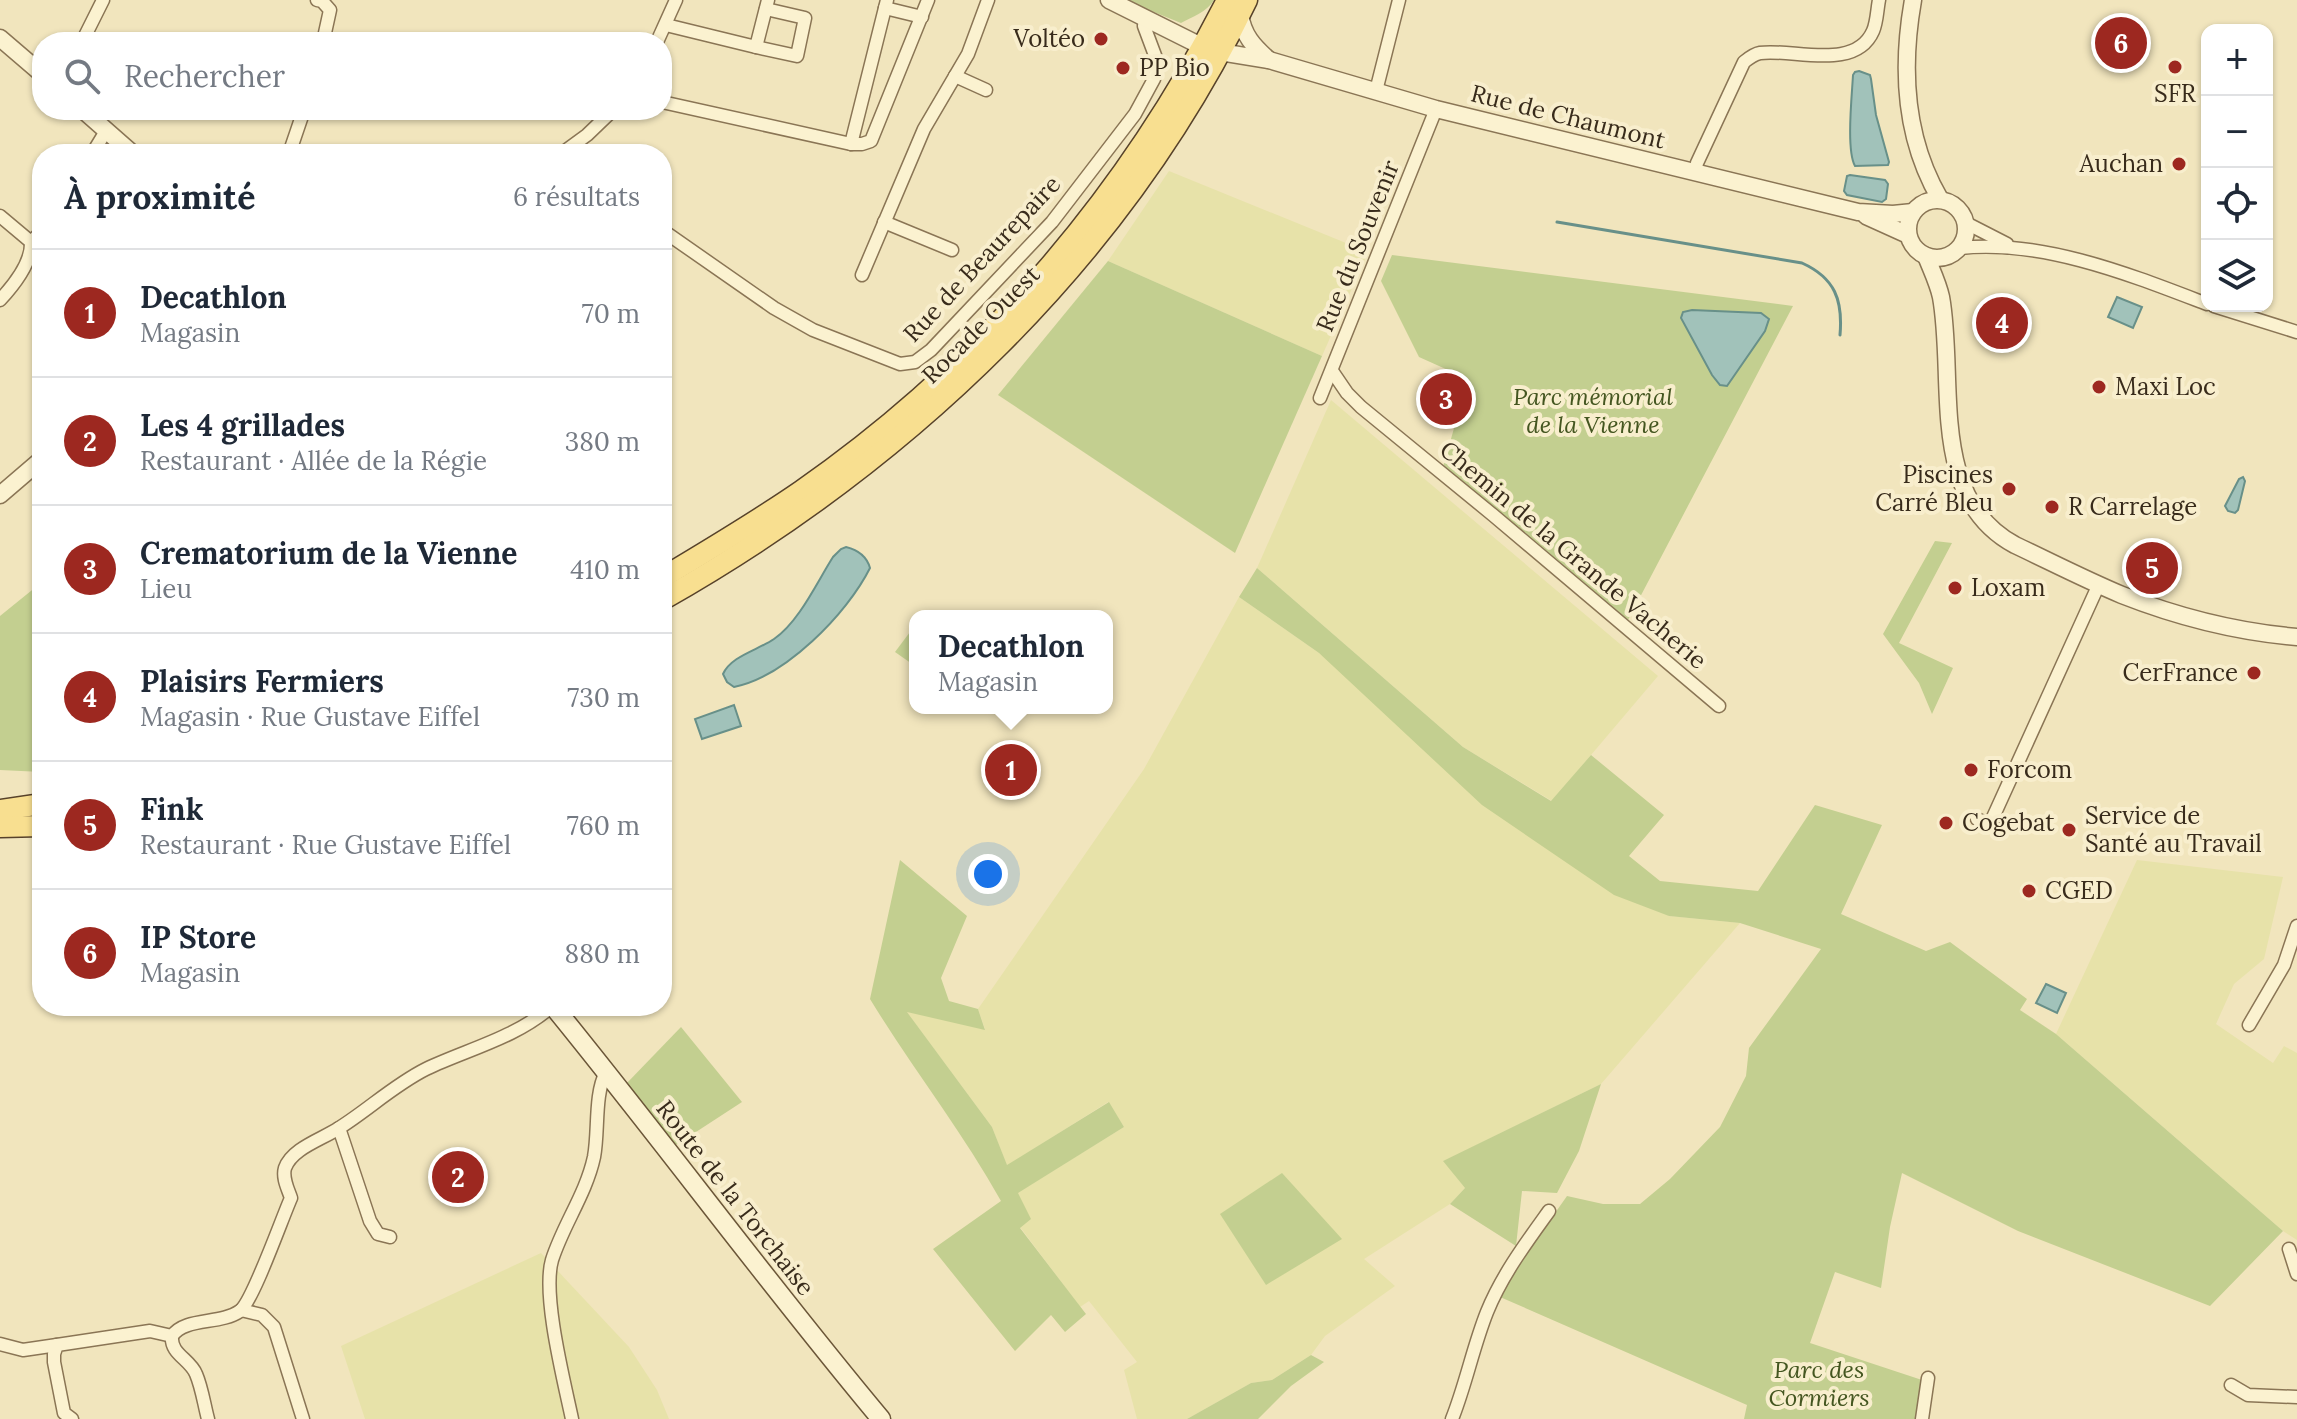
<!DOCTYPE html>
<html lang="fr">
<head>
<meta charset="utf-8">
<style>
	:root { --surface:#fff; --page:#f2f2f3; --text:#1f2937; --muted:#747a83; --line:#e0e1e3; --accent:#9d2820 }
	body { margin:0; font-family:Lora,serif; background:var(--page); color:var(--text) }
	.controls { position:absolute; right:24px; top:24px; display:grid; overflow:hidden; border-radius:16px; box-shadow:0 2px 6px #0004 }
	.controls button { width:72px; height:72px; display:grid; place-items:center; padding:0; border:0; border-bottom:2px solid var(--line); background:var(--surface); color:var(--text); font:40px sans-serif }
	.you { position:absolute; left:988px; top:874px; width:28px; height:28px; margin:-20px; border:6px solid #fff; border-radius:50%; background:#1a73e8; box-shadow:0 0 0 12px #1a73e833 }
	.badge { display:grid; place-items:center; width:52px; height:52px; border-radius:50%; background:var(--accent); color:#fff; font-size:26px; font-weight:700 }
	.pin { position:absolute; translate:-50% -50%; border:4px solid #fff; box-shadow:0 2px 8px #0006 }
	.popup { position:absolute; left:909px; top:610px; width:204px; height:104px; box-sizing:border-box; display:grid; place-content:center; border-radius:16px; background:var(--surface); filter:drop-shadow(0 2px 6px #0005); font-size:26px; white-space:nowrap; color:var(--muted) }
	.popup b { font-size:30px; color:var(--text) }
	.popup::after { content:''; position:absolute; left:50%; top:100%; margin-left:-16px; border:16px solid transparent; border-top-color:var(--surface) }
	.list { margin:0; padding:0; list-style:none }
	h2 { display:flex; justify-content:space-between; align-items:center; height:104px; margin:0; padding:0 32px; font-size:34px }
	h2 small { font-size:26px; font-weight:400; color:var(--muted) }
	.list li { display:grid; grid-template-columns:52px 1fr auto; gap:24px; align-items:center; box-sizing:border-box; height:128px; padding:0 32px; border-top:2px solid var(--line) }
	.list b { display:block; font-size:30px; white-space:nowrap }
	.list p { margin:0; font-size:26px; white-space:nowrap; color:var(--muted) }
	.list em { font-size:26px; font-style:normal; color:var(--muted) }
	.icon { flex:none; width:44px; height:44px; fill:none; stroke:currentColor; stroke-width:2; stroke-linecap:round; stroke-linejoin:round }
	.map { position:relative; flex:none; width:2297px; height:1419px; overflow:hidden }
	.search { position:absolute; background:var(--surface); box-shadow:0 2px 6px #0004; left:32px; top:32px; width:640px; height:88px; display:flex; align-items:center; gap:20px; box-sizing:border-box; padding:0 28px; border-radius:32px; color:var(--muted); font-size:30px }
	.panel { position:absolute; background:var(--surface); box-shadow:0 2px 6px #0004; left:32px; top:144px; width:640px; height:872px; border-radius:32px }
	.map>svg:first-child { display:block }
	.farmland { fill:#e7e2a9 }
	.green { fill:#c3cf90 }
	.water { fill:#a1c2ba; stroke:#689089; stroke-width:2 }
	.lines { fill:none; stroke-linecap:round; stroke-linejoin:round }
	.stream { stroke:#689089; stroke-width:3 }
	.minor-casing { stroke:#8a7555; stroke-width:15 }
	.tertiary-casing { stroke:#8a7555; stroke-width:19 }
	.secondary-casing { stroke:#6b5638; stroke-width:21 }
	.primary-casing { stroke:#57422a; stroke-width:23 }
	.minor { stroke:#fbf2d0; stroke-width:12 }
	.tertiary { stroke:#fbf2d0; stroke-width:16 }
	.secondary { stroke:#fbf2d0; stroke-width:18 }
	.primary { stroke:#f8df90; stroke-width:20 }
	.poi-dot { fill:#9d2820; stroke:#f8eecd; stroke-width:3 }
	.labels { text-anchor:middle; stroke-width:8; stroke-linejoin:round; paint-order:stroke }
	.poi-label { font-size:24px; fill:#382b1b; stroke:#f8eecd; text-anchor:start }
	.street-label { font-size:24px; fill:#382b1b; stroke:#f8eecd }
	.park-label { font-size:24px; font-style:italic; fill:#445620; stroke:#f8eecd }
</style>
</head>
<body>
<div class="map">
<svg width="2297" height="1419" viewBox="0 0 2297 1419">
	<rect width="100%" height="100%" fill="#f1e5bd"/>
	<g class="farmland">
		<polygon points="1169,171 1368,252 1322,356 1108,261"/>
		<polygon points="1331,400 1658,676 1552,801 1463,747 1257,568"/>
		<polygon points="1239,597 1319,653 1669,916 1740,923 1601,1084 1444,1161 1465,1188 1450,1204 1364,1259 1395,1286 1325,1336 1311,1355 1272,1380 1251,1383 1187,1419 1137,1419 1124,1370 1137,1362 1089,1301 1080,1307 1020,1227 1017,1193 1124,1127 1108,1102 1007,1166 992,1127 906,1011 985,1029 978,1009 1144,769"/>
		<polygon points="2137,860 2283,877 2264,959 2234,984 2216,1024 2273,1063 2284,1046 2297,1053 2297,1240 2283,1231 2056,1034"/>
		<polygon points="541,1253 629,1347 657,1390 669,1419 365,1419 341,1346"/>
	</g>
	<g class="green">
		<path d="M 1130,0 L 1214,0 C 1207,12 1192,17 1181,23 L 1134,4 Z"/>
		<polygon points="1392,255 1793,306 1628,620 1443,467 1468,379 1419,357 1381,281"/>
		<polygon points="1108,261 1322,356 1235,553 998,395"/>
		<polygon points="1935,541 1952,543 1899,643 1953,668 1932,714 1919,683 1883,634"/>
		<polygon points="1257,568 1463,747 1551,801 1591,755 1664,815 1629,856 1660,881 1758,891 1815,805 1882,825 1841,914 1926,951 1950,942 2027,999 2020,1010 2056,1034 2283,1231 2210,1306 2018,1231 1902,1173 1890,1227 1881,1288 1835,1272 1810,1343 1922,1380 1917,1419 1744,1419 1747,1405 1500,1297 1527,1253 1567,1196 1603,1204 1640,1204 1670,1179 1720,1127 1746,1076 1749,1048 1821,949 1740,923 1669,916 1614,895 1482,805 1319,653 1239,597"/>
		<polygon points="42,582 42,772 0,770 0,616"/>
		<polygon points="910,632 915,636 915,666 895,652"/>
		<path d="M 900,860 L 967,916 L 941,978 L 949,1001 L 978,1009 L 985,1030 L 907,1012 L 992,1127 L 1007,1165 L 1109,1102 L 1124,1127 L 1018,1193 L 1031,1219 L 1020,1228 L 1086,1314 L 1065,1332 L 1051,1315 L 1015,1351 L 933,1249 L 1001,1201 C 962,1131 912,1068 870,999 Z"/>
		<polygon points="681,1027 742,1102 676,1145 626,1084"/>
		<polygon points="1601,1084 1579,1151 1557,1193 1522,1191 1516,1246 1450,1204 1465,1188 1443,1161"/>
		<polygon points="1282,1173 1342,1239 1266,1285 1220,1214"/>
		<polygon points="1311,1355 1324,1362 1291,1386 1258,1419 1187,1419 1251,1383 1272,1380"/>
	</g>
	<g class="water">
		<path d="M 1859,71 L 1870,75 L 1871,79 L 1876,115 L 1889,162 L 1888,165 L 1855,166 C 1846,150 1852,95 1853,75 L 1855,72 Z"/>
		<polygon points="1850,175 1885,180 1888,184 1886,199 1882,202 1847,195 1844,191 1847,176"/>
		<polygon points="2117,297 2142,307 2133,328 2108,317"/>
		<polygon points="1692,310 1761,313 1769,319 1765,331 1727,386 1720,385 1712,375 1681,318 1683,312"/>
		<polygon points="2243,477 2245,481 2238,510 2235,513 2228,511 2225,506 2239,479"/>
		<path d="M 846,547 C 858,550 867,557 870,568 C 847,614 785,677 734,687 L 727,682 L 723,674 C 731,656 758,650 774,639 C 799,622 817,582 833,557 L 841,549 Z"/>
		<polygon points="734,705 741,726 702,739 695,719"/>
		<polygon points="2046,984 2066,993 2057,1013 2036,1003"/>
	</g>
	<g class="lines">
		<path class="stream" d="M 1557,222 L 1802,263 C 1835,278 1843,300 1840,335"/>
		<defs>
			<g id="minor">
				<polyline points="317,0 322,1 330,10 323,42"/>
				<polyline points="887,0 851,144 862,144 871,141 928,0"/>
				<polyline points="885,8 922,17"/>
				<polyline points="666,25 756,47 768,0"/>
				<polyline points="82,42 103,0"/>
				<polyline points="657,42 676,0"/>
				<polyline points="756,47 797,56 805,18 766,9"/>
				<polyline points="955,76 986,90"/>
				<polyline points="1376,91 1399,0"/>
				<polyline points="662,102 851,144"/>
				<polyline points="92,154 106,131"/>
				<polyline points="289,154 304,110"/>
				<polyline points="561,154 587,135 613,110"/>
				<path d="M 1695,172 L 1697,163 L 1744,62 C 1749,58 1754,54 1760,53 C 1792,48 1855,72 1873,31 C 1877,22 1877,10 1879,0"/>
				<polyline points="0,216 31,242"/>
				<polyline points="884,222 952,250"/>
				<polyline points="1966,223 2007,244"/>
				<polyline points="662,230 774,308 813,330 900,364 915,362 931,350 1052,222 1135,114 1154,79 1156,69 1156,58 1144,26 1145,18"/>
				<path d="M 1960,248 C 2042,239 2131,275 2207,304"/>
				<polyline points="862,275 924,129 968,54 988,0"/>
				<path d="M 0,300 C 13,286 32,263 31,242 L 42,231"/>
				<polyline points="2214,306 2297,332"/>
				<polyline points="1332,371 1347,393 1361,407 1493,515 1719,706"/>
				<polyline points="1320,398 1436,109"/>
				<polyline points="1977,819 2002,831"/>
				<polyline points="1990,824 2099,584"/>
				<polyline points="2249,1025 2284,965 2297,926"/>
				<polyline points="339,1128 370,1221 378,1234 390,1237"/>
				<polyline points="2289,1249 2297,1274"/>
				<polyline points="241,1310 262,1315 274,1327 303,1419"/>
				<path d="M 172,1336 C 170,1354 190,1359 196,1374 C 202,1388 204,1404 208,1419"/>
				<polyline points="0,1344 23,1350 57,1345"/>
				<polyline points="2231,1385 2248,1395 2297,1397"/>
				<path d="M 72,1419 L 64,1413 L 54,1362 L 54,1354 L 57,1345 L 150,1331 L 172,1336 C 185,1317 220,1325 240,1311 C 253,1301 282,1218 291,1198 C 288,1189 282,1178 285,1168 C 292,1148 323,1139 339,1128 C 368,1110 394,1085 426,1069 C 468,1049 516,1038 552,1006"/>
				<path d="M 572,1419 C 564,1381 542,1295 552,1260 C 563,1225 586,1194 594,1157 C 599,1131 594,1095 606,1072"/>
				<path d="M 1452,1419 C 1466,1384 1473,1347 1487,1312 C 1502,1275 1526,1243 1549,1211"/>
				<polyline points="1922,1419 1928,1378"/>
			</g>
			<g id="tertiary">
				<polyline points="1109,0 1203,47 1220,52 1269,60 1436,109 1858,212 1893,214 1913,212"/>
				<path d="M 1913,0 C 1901,68 1905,139 1940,199"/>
				<path d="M 1240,14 C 1243,35 1253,46 1269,60"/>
				<polyline points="0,38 42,74"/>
				<polyline points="83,110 133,154"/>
				<circle cx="1937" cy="229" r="29"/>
				<polyline points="1866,216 1908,235"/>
				<path d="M 1926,256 C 1931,269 1938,283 1941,297 C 1956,379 1927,498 2015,545 C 2051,562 2086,580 2122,595 C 2178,617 2238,632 2297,637"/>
				<polyline points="0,495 42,459"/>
			</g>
			<path id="secondary" d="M 553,1006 C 664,1142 768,1284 881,1419"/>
			<g id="primary">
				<path d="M 662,578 C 709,550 756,522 801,491 C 982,365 1127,197 1227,0"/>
				<path d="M 662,600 C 909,460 1123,258 1247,0"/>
				<polyline points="0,810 42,804"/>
				<polyline points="0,827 42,826"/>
			</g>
		</defs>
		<use href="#minor" class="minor-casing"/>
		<use href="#tertiary" class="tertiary-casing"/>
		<use href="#secondary" class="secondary-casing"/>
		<use href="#primary" class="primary-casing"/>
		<use href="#minor" class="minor"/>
		<use href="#tertiary" class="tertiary"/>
		<use href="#secondary" class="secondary"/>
		<use href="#primary" class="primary"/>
	</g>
	<g class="poi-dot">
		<circle cx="1101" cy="39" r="8"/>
		<circle cx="2175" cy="67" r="8"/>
		<circle cx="1123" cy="68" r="8"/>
		<circle cx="2179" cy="164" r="8"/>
		<circle cx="2099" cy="387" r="8"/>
		<circle cx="2009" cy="489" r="8"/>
		<circle cx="2052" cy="507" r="8"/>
		<circle cx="1955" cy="588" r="8"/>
		<circle cx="2254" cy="673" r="8"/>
		<circle cx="1971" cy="770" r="8"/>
		<circle cx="1946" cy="823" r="8"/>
		<circle cx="2069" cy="830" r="8"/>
		<circle cx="2029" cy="891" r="8"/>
	</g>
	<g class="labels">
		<g class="poi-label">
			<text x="1085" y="47" text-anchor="end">Voltéo</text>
			<text x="1139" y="76">PP Bio</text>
			<text x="2175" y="102" text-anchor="middle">SFR</text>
			<text x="2163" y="172" text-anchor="end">Auchan</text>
			<text x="2115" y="395">Maxi Loc</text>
			<text x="1993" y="483" text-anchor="end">Piscines<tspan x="1993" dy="28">Carré Bleu</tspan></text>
			<text x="2068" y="515">R Carrelage</text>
			<text x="1971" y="596">Loxam</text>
			<text x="2238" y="681" text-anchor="end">CerFrance</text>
			<text x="1987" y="778">Forcom</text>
			<text x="2085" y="824">Service de<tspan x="2085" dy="28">Santé au Travail</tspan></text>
			<text x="1962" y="831">Cogebat</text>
			<text x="2045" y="899">CGED</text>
		</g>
		<g class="street-label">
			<text transform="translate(1568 117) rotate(14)" y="8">Rue de Chaumont</text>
			<text transform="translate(1358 246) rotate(-68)" y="8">Rue du Souvenir</text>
			<text transform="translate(982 259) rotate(-47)" y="8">Rue de Beaurepaire</text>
			<text transform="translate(981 325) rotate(-45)" y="8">Rocade Ouest</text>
			<text transform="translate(1573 555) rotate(40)" y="8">Chemin de la Grande Vacherie</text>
			<text transform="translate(735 1198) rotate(52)" y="8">Route de la Torchaise</text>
		</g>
		<g class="park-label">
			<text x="1593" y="405">Parc mémorial<tspan x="1593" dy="28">de la Vienne</tspan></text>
			<text x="1819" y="1378">Parc des<tspan x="1819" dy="28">Cormiers</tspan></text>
		</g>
	</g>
</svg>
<div class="controls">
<button>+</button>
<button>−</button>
<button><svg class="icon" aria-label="locate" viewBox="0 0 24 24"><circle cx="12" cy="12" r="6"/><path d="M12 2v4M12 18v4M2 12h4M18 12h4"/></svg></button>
<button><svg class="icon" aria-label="layers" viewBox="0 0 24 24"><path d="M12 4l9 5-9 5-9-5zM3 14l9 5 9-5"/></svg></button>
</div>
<div class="you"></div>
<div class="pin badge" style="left:1011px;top:770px">1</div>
<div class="popup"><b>Decathlon</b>Magasin</div>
<div class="pin badge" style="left:458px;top:1177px">2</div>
<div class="pin badge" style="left:1446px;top:399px">3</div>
<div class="pin badge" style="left:2002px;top:323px">4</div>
<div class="pin badge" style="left:2152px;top:568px">5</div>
<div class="pin badge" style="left:2121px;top:43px">6</div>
<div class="search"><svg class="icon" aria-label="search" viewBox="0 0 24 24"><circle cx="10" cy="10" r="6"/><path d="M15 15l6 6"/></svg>Rechercher</div>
<section class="panel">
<h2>À proximité<small>6 résultats</small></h2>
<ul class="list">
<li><span class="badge">1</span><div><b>Decathlon</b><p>Magasin</p></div><em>70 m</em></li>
<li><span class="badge">2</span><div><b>Les 4 grillades</b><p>Restaurant · Allée de la Régie</p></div><em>380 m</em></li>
<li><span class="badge">3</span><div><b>Crematorium de la Vienne</b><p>Lieu</p></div><em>410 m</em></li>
<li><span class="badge">4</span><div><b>Plaisirs Fermiers</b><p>Magasin · Rue Gustave Eiffel</p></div><em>730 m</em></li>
<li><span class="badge">5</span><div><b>Fink</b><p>Restaurant · Rue Gustave Eiffel</p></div><em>760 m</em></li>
<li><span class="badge">6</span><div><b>IP Store</b><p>Magasin</p></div><em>880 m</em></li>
</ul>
</section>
</div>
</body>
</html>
